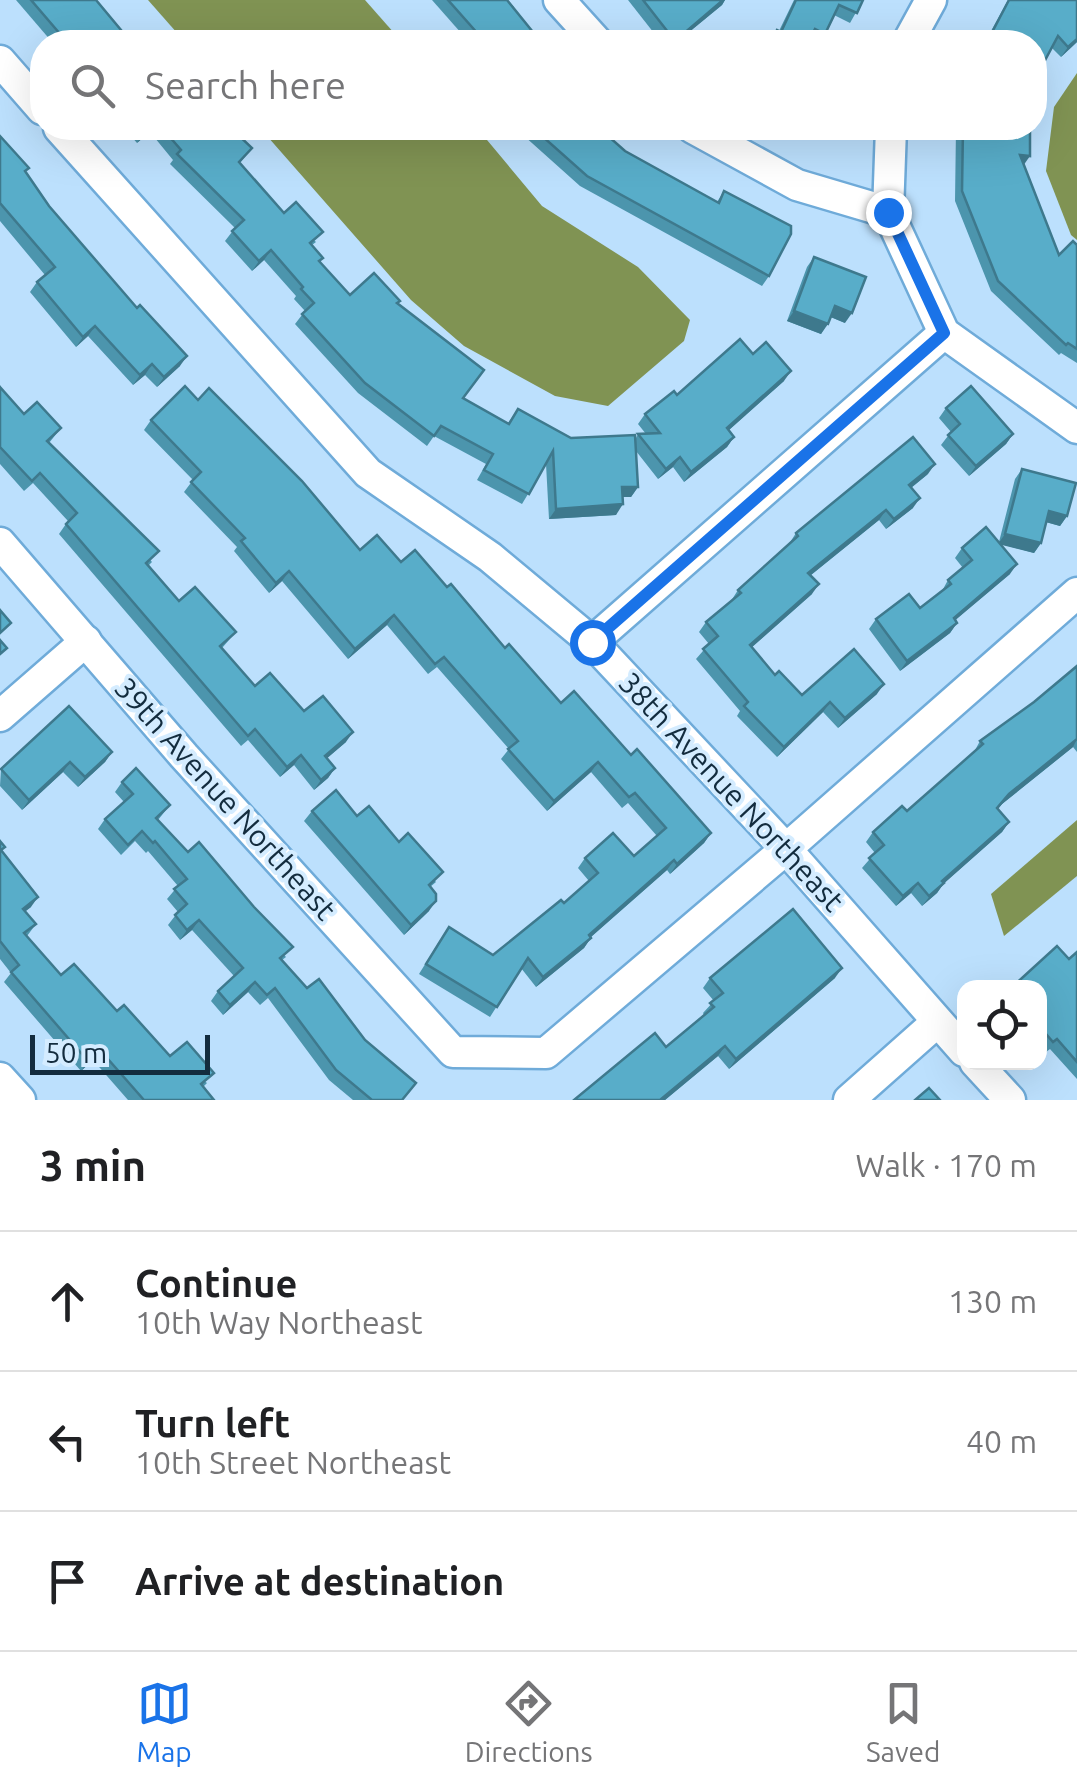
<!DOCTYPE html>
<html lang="en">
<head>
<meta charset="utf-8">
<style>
	:root { --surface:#fff; --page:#f2f2f2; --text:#202124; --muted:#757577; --line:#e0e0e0; --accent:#1a73e8 }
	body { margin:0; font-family:Ubuntu,sans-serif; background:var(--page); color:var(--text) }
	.controls { position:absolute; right:30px; bottom:30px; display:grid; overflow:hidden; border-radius:20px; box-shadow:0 10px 40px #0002 }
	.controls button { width:90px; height:90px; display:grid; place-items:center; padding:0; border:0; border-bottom:2px solid var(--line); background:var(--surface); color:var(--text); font:50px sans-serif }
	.scale { position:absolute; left:30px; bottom:25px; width:180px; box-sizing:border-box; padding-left:10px; border:5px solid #132c3e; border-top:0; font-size:28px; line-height:35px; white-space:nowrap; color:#132c3e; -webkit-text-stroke:8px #d4ecff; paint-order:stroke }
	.stop { position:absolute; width:30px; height:30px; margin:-22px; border:8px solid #1a73e8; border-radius:50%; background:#fff }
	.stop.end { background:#1a73e8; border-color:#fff; box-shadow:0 2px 10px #0008 }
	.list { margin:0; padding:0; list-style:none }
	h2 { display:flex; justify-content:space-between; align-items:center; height:130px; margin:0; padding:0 40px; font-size:42px }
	h2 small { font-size:32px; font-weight:400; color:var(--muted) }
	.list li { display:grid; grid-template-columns:65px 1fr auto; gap:30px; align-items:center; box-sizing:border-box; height:140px; padding:0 40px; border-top:2px solid var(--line) }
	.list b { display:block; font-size:38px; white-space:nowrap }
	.list p { margin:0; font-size:32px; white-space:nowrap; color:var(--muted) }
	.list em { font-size:32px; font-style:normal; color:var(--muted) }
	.icon { flex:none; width:55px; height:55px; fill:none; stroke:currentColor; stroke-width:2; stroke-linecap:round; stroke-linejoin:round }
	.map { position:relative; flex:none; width:1077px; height:1100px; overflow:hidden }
	.search { position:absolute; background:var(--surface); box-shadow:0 10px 40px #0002; left:30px; right:30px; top:30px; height:110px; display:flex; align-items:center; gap:25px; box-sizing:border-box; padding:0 35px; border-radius:40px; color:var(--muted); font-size:38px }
	.sheet { height:550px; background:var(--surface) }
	nav { display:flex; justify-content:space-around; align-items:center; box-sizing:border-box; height:140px; border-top:2px solid var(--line); background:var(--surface); font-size:28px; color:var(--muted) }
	nav a { display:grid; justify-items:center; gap:5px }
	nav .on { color:var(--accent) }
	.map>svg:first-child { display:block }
	.water { fill:#809353 }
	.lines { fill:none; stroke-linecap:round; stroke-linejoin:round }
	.minor-casing { stroke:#6fabd9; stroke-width:35 }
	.minor { stroke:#fff; stroke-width:30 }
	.wall { fill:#4c95ad }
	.shaded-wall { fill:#3e798d }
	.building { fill:#58adc9; stroke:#3e798d; stroke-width:2.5 }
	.route { stroke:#1a73e8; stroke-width:12 }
	.labels { text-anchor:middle; stroke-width:8; stroke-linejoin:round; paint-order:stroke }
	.street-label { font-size:30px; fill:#132c3e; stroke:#d4ecff }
</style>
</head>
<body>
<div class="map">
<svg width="1077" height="1100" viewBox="0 0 1077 1100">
	<rect width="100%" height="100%" fill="#bce0fd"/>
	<g class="water">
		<polygon points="148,0 365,0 402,42 185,42"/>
		<polygon points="1077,73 1077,240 1071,235 1046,171 1054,107"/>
		<polygon points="260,128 477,128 542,206 638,267 690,320 684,341 608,406 555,396 464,346 411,300"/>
		<polygon points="1077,820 1077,876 1004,936 991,894"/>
	</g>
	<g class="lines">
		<defs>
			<g id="minor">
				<polyline points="559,0 597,42"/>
				<polyline points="908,42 931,0"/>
				<polyline points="0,61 42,109"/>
				<polyline points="59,128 368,473 490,557 592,642 786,849 964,1051"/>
				<polyline points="693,128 797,185 888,212"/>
				<polyline points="891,128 888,212 944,333 1077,428"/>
				<polyline points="0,543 184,756 453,1052 546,1053 786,849 1077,593"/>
				<polyline points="592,642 944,333"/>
				<polyline points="0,716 86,641"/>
				<polyline points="975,1062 1010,1100"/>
				<polyline points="0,1078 20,1100"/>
				<polyline points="849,1100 937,1022"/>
			</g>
		</defs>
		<use href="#minor" class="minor-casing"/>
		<use href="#minor" class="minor"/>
	</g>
	<g class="wall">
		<polygon points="16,0 96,0 131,42 52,42"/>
		<polygon points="432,0 507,0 514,7 469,42"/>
		<polygon points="628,0 725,0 722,5 677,42 661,42"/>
		<polygon points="794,0 863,0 850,23 834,15 819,42 809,40 808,42 769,42 777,30 779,31"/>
		<polygon points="1008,0 1077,0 1077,42 1061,57 1052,48 1034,42 985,42"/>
		<polygon points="124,128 231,128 252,148 240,163 284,213 316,242 312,245 320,262 350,295 398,304 463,398 508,423 518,409 571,438 636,438 638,434 646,434 638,424 645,414 677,395 753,354 784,381 729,430 734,437 727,447 684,482 673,467 658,479 636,451 638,487 631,497 622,497 616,515 549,519 546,464 522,504 477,480 486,464 434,436 427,446 358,393 295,324 305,311 294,299 296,296 264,260 252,271 225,241 235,228 170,164 173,160 150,132 137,143"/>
		<polygon points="521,128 599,128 625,151 717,202 724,191 769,276 762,286 580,186 523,135 524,132"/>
		<polygon points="784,128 800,128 796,134"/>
		<polygon points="956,128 1030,128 1023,165 1059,255 1077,245 1077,363 1061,353 1059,355 991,291 955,201"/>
		<polygon points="0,136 49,206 180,366 157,387 145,375 133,385 88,336 76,347 30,292 37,282 45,275 0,221"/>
		<polygon points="814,257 845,323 831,317 821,334 787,321 807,267"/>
		<polygon points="0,387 24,414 61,428 49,443 152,562 148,566 179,601 236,632 222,648 255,686 304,711 346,742 327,758 335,768 328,778 314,790 294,765 280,777 248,740 241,746 59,534 68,521 33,483 24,491 0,464"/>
		<polygon points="198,400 360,550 401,562 447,587 505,648 561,703 631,755 711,833 704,843 670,874 667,870 591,937 584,948 536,987 521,968 490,1017 419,974 442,937 493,955 564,903 589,881 578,868 585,858 634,856 657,836 628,803 622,808 591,772 547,811 501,759 509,749 437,667 428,674 387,625 348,659 282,581 269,593 234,551 237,547 184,492 193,480 144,430 151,420"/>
		<polygon points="946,408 1013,434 1006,444 969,476 941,445 951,432 939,418"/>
		<polygon points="1022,469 1067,516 1060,526 1046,522 1041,543 1034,553 1001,544 1010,574 955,620 957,623 950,633 900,671 869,629 876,619 920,608 942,591 948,580 963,568 955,558 962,548 999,542 1015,479"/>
		<polygon points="928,474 911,488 913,508 886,529 879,520 811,575 812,594 752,647 775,675 802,695 877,694 838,728 823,712 777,757 737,716 740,711 696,659 709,644 699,632 706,622 731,601 738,590 789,544 796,533"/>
		<polygon points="1077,666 1077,752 1073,747 1002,804 998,809 1009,822 1002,832 944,883 937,893 922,906 911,893 896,906 862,868 875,853 866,842 873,832 907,811 974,752 980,741 1034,702"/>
		<polygon points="112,752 105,762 78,787 63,772 22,810 0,786 1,769"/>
		<polygon points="122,782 170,805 158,820 286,957 282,960 403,1100 353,1100 329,1080 268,998 260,1005 248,992 223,1015 211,1001 218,991 234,976 192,930 180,940 168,925 178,912 167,899 178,886 148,851 146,853 135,841 121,855 98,829 105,819 124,802 115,792"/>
		<polygon points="312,811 357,816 399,842 436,882 430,887 429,911 404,935 304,821"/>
		<polygon points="0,841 2,851 31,907 25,911 36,924 27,936 61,975 117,1011 170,1056 207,1083 203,1087 214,1100 128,1100 93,1060 81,1071 4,982 11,973 0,959"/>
		<polygon points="1077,952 1077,1079 1050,1049 1046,1052 1040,1045 1040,988"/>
		<polygon points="710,978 835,978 729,1069 718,1056 665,1100 573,1100 655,1033 666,1047 704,1015 703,1013 714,1001 703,988"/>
	</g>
	<g class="shaded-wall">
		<polygon points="723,0 725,0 722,5 677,42 673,42"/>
		<polygon points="1077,39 1077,42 1061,57 1068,47"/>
		<polygon points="151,128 153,128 137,143 144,133"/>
		<polygon points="1020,155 1030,156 1023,166"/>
		<polygon points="271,250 264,260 252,271 259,261"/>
		<polygon points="835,306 852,313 845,323 828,316"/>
		<polygon points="794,311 828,324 821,334 787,321"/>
		<polygon points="95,326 88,336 76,347 83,337"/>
		<polygon points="187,356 180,366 157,387 164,377"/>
		<polygon points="152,364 145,375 133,385 140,375"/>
		<polygon points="791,371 784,381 720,438 727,428"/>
		<polygon points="1013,434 1006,444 969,476 976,466"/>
		<polygon points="734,437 727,447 684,482 691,472"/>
		<polygon points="680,457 673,467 658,479 666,469"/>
		<polygon points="935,464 928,474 902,495 909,485"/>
		<polygon points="622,487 638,487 631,497 615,497"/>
		<polygon points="920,498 913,508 886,529 894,519"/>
		<polygon points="623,504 616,515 549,519 556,509"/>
		<polygon points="886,510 879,520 801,583 808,573"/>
		<polygon points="1049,511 1067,516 1060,526 1042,521"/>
		<polygon points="1005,534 1041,543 1034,553 998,544"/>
		<polygon points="1017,564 1010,574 946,628 954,618"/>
		<polygon points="289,571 282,581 269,593 276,583"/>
		<polygon points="819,584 812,594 743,655 750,645"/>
		<polygon points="394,615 387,625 348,659 355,649"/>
		<polygon points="957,623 950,633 900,671 907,661"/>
		<polygon points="884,684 877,694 838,728 845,718"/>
		<polygon points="830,702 823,712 777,757 784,747"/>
		<polygon points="353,732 346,742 318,766 325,756"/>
		<polygon points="1077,739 1073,747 1002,804 990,818 1009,794"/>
		<polygon points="112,752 105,762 78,787 85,777"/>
		<polygon points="301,755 294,765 280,777 287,767"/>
		<polygon points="70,762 63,772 22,810 29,800"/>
		<polygon points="598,762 591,772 547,811 554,801"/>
		<polygon points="335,768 328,778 314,790 321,780"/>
		<polygon points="1009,822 1002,832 940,887 944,883 937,893 922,906 942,881"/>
		<polygon points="711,833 704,843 670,874 677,864"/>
		<polygon points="674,860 667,870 584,943 591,938 584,948 536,987 543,977"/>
		<polygon points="918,883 911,893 896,906 903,896"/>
		<polygon points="38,897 31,907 16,919 23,909"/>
		<polygon points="436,901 429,911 404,935 411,925"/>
		<polygon points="199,920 192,930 180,940 187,930"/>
		<polygon points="842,968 835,978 729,1069 736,1059"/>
		<polygon points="255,982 248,992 223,1015 230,1005"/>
		<polygon points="725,1046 718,1056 665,1100 660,1100"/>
		<polygon points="100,1050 93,1060 81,1071 88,1061"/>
	</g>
	<g class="building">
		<polygon points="31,0 96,0 131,42 67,42"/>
		<polygon points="448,0 507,0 541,42 469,42 479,35"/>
		<polygon points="643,0 723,0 675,41"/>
		<polygon points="796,0 863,0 857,13 839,5 825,34 815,29 808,42 771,42 777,30 781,32"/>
		<polygon points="1009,0 1077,0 1077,39 1068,47 1058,36 1034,81 1034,42 987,42"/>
		<polygon points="162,128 231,128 252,148 239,162 284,213 296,202 323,232 310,243 323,258 319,261 350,295 374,273 400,301 397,303 484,370 463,398 509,424 518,409 571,438 635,435 638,487 622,487 623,504 556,509 553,451 529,494 484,470 493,454 441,426 434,436 365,383 302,314 314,303 301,289 303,287 271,250 259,261 232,231 244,220 177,154 181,150"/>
		<polygon points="533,128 599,128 625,151 719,203 724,191 791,226 791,234 769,276 587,176"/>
		<polygon points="963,128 1030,128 1030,156 1020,155 1059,255 1073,241 1077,245 1077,349 1068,343 1066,345 998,281 962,191"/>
		<polygon points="0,136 29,168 25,171 49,206 137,308 140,305 187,356 164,377 152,364 140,375 95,326 83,337 37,282 55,267 0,203"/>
		<polygon points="814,257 866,277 852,313 835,306 828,324 794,311"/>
		<polygon points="740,339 753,354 766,342 791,371 727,428 734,437 691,472 680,457 666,469 638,434 660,433 645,414 674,391 677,395"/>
		<polygon points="185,386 198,400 209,388 302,481 360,550 377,535 401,562 415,550 447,587 451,584 505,648 509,644 561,703 574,691 631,755 637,749 711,833 677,864 674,860 589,935 591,938 543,977 528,958 497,1007 426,964 449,927 493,955 561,900 564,903 598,873 585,858 613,833 634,856 666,828 635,793 629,797 598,762 554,801 508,749 518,741 444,657 435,664 394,615 355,649 289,571 276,583 241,541 245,538 191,482 201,472 151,420"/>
		<polygon points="971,386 1013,434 976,466 948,435 960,424 946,408"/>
		<polygon points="0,387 24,414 37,402 61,428 47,441 159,551 146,563 179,601 195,587 236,632 220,646 255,686 270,673 304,711 323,696 353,732 325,756 335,768 321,780 301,755 287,767 255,729 248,736 66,524 77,513 40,473 32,481 0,447"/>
		<polygon points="913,437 935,464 909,485 920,498 894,519 886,510 808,573 819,584 750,645 775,675 779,671 802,695 854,649 884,684 845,718 830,702 784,747 744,706 748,702 703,649 718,636 706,622 741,593 738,590 798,536 796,533"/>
		<polygon points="1022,469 1076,483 1067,516 1049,511 1041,543 1005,534"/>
		<polygon points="986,527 1017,564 954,618 957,623 907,661 876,619 909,594 920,608 951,584 948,580 972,560 962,548"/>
		<polygon points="0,610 11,623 0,633"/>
		<polygon points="0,640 7,648 0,654"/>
		<polygon points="1077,666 1077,739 1009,794 997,808 1009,822 942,881 944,883 929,896 918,883 903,896 869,858 884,845 873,832 902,806 907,811 983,744 980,741 1034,702"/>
		<polygon points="69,706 112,752 85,777 70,762 29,800 1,769"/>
		<polygon points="136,768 170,805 156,818 188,852 199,842 254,907 293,947 280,958 307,988 319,979 365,1040 416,1083 402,1100 372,1100 336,1070 275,988 267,995 255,982 230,1005 218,991 243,968 199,920 187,930 175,915 187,904 174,889 187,879 155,841 153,843 142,831 128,845 105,819 133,794 122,782"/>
		<polygon points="336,790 357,816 369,806 399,842 408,833 443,872 429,885 436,894 436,901 411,925 312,811"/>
		<polygon points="0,841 5,847 1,850 38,897 23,909 36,924 24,933 61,975 74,964 117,1011 124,1005 170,1056 187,1042 214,1073 201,1084 214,1100 144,1100 100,1050 88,1061 11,972 19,965 0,941"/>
		<polygon points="793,909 842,968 736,1059 725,1046 660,1100 574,1100 655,1033 666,1047 714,1007 710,1003 723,993 710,978"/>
		<polygon points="1057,946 1069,959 1077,952 1077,1062 1057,1039 1053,1042 1040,1027 1040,988 1011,988"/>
		<polygon points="929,1088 940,1100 915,1100"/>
	</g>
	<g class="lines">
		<polyline class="route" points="592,642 944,333 888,212"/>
	</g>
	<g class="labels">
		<g class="street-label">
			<text transform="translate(731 792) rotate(47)" y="10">38th Avenue Northeast</text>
			<text transform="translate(225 799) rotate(48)" y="10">39th Avenue Northeast</text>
		</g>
	</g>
</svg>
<div class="controls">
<button><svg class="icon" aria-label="locate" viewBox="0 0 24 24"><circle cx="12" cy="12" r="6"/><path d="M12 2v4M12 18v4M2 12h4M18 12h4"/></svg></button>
</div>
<div class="scale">50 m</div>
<div class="stop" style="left:592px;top:642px"></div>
<div class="stop end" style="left:888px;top:212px"></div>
<div class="search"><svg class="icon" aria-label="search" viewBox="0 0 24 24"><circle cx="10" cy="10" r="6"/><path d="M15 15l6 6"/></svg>Search here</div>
</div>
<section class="sheet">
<h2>3 min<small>Walk · 170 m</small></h2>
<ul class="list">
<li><svg class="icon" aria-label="ahead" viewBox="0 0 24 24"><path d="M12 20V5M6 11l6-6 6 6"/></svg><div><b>Continue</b><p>10th Way Northeast</p></div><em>130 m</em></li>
<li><svg class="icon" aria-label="left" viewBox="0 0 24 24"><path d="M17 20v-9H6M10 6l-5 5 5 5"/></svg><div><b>Turn left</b><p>10th Street Northeast</p></div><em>40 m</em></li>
<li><svg class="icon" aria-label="arrive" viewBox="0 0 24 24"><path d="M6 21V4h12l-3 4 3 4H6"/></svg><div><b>Arrive at destination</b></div></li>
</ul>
</section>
<nav>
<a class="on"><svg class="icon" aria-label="map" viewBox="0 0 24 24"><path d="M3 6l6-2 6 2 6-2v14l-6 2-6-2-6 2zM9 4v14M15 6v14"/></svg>Map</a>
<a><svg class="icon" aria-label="directions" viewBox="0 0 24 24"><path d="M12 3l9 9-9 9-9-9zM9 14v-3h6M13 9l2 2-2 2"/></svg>Directions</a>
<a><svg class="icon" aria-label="saved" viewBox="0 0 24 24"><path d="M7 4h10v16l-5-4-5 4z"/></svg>Saved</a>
</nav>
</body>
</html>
